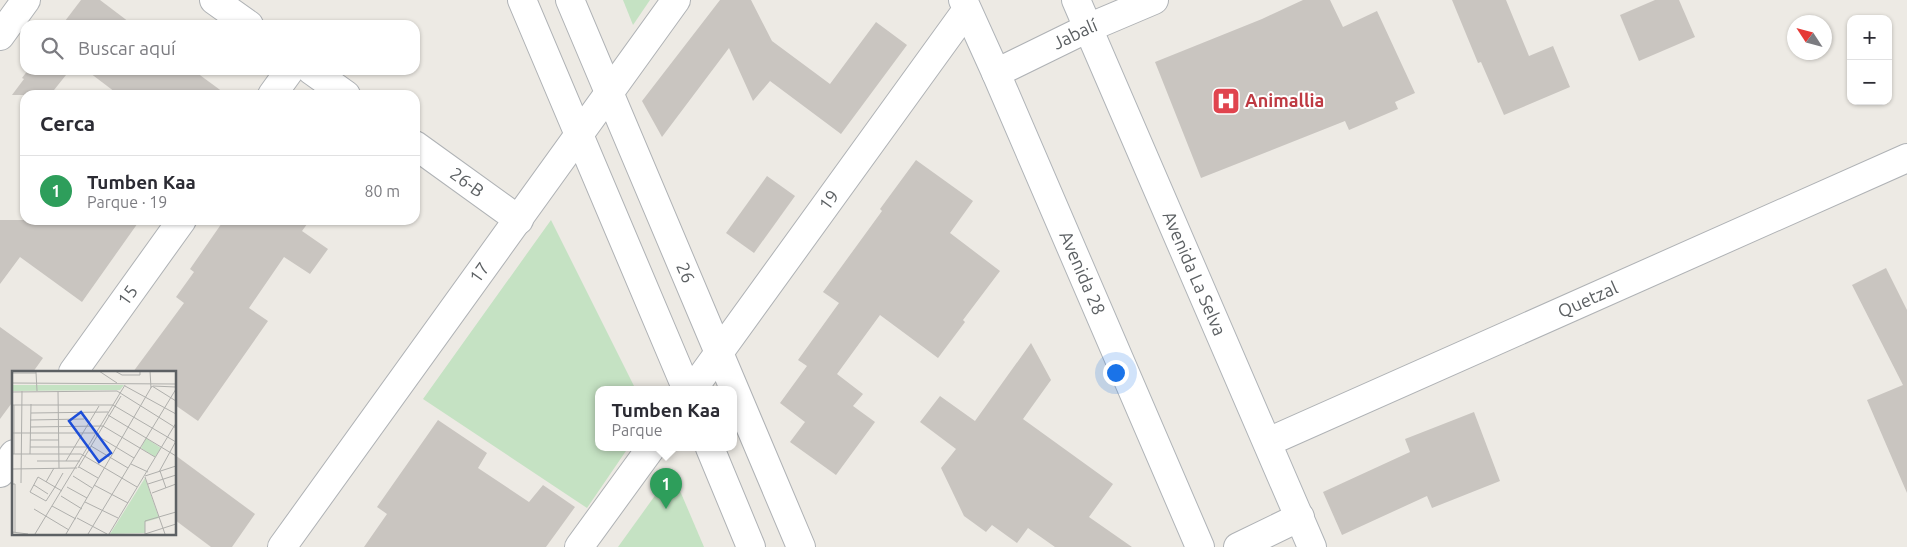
<!DOCTYPE html>
<html lang="es">
<head>
<meta charset="utf-8">
<style>
	:root { --surface:#fff; --page:#f7f7f7; --text:#2b2b33; --muted:#7c7c81; --line:#e1e1e2; --accent:#111827 }
	body { margin:0; font-family:Ubuntu,sans-serif; background:var(--page); color:var(--text) }
	.controls { position:absolute; right:15px; top:15px; display:grid; overflow:hidden; border-radius:10px; box-shadow:0 1px 4px #0004 }
	.controls button { width:45px; height:45px; display:grid; place-items:center; padding:0; border:0; border-bottom:1px solid var(--line); background:var(--surface); color:var(--text); font:25px sans-serif }
	.compass { position:absolute; left:1787px; top:15px; width:45px; height:45px; border-radius:50%; background:var(--surface); box-shadow:0 1px 4px #0004; rotate:306deg }
	.you { position:absolute; left:1115px; top:372px; width:18px; height:18px; margin:-12px; border:4px solid #fff; border-radius:50%; background:#1a73e8; box-shadow:0 0 0 8px #1a73e833 }
	.badge { display:grid; place-items:center; width:32px; height:32px; border-radius:50%; background:var(--accent); color:#fff; font-size:16px; font-weight:700 }
	.pin { position:absolute; translate:-50% -41px; filter:drop-shadow(0 1px 2px #0008) }
	.pin::after { content:''; position:absolute; top:26px; width:18px; height:15px; background:inherit; clip-path:polygon(0 0,100% 0,50% 100%) }
	.popup { position:absolute; left:595px; top:386px; width:142px; height:65px; box-sizing:border-box; display:grid; place-content:center; border-radius:10px; background:var(--surface); filter:drop-shadow(0 1px 4px #0005); font-size:16px; white-space:nowrap; color:var(--muted) }
	.popup b { font-size:19px; color:var(--text) }
	.popup::after { content:''; position:absolute; left:50%; top:100%; margin-left:-10px; border:10px solid transparent; border-top-color:var(--surface) }
	.list { margin:0; padding:0; list-style:none }
	h2 { display:flex; justify-content:space-between; align-items:center; height:65px; margin:0; padding:0 20px; font-size:21px }
	h2 small { font-size:16px; font-weight:400; color:var(--muted) }
	.list li { display:grid; grid-template-columns:32px 1fr auto; gap:15px; align-items:center; box-sizing:border-box; height:70px; padding:0 20px; border-top:1px solid var(--line) }
	.list b { display:block; font-size:19px; white-space:nowrap }
	.list p { margin:0; font-size:16px; white-space:nowrap; color:var(--muted) }
	.list em { font-size:16px; font-style:normal; color:var(--muted) }
	.icon { flex:none; width:28px; height:28px; fill:none; stroke:currentColor; stroke-width:2; stroke-linecap:round; stroke-linejoin:round }
	.map { position:relative; flex:none; width:1907px; height:547px; overflow:hidden }
	.search { position:absolute; background:var(--surface); box-shadow:0 1px 4px #0004; left:20px; top:20px; width:400px; height:55px; display:flex; align-items:center; gap:12px; box-sizing:border-box; padding:0 18px; border-radius:15px; color:var(--muted); font-size:19px }
	.panel { position:absolute; background:var(--surface); box-shadow:0 1px 4px #0004; left:20px; top:90px; width:400px; height:135px; border-radius:15px }
	.map>svg:first-child { display:block }
	.green { fill:#c5e2c3 }
	.building { fill:#c9c5c0 }
	.lines { fill:none; stroke-linecap:round; stroke-linejoin:round }
	.street-casing { stroke:#afb2b5; stroke-width:30 }
	.secondary-casing { stroke:#b0b4b8; stroke-width:30 }
	.street { stroke:#fff; stroke-width:28 }
	.secondary { stroke:#fff; stroke-width:28 }
	.labels { text-anchor:middle; stroke-width:4; stroke-linejoin:round; paint-order:stroke }
	.street-label { font-size:18px; fill:#5c6063; stroke:#fff }
	.health-label { font-size:18px; font-weight:bold; fill:#be3a42; stroke:#fff; text-anchor:start }
	.inset-road { fill:none; stroke:#afafac; stroke-width:1 }
	.view { fill:#1d4ed8; fill-opacity:0.15; stroke:#1d4ed8; stroke-width:2.5 }
	.inset-edge { fill:none; stroke:#5c6063; stroke-width:2.5 }
</style>
</head>
<body>
<div class="map">
<svg width="1907" height="547" viewBox="0 0 1907 547">
	<rect width="100%" height="100%" fill="#edeae4"/>
	<g class="green">
		<polygon points="623,0 650,0 633,25"/>
		<polygon points="551,220 636,390 598,390 598,448 628,448 587,508 423,399"/>
		<polygon points="672,472 704,547 618,547"/>
	</g>
	<g class="building">
		<polygon points="81,0 100,0 133,25 62,25"/>
		<polygon points="720,0 751,0 772,41 830,84 876,22 907,45 841,134 770,81 753,101 729,48 662,137 642,101"/>
		<polygon points="1303,0 1330,0 1343,27 1377,11 1415,93 1395,102 1398,109 1349,130 1345,121 1201,178 1155,62 1262,19"/>
		<polygon points="1452,0 1506,0 1529,56 1553,46 1570,87 1504,115 1481,62 1478,63"/>
		<polygon points="1655,0 1679,0 1695,37 1639,61 1620,15"/>
		<polygon points="28,70 70,70 50,95 12,95 24,79 22,78"/>
		<polygon points="86,70 193,70 227,95 119,95"/>
		<polygon points="916,160 973,201 950,233 1000,271 963,320 965,322 938,358 880,315 837,374 863,394 853,406 875,422 836,475 790,442 805,422 780,403 807,366 798,360 839,303 823,292 882,211 880,209"/>
		<polygon points="767,176 795,196 754,253 726,233"/>
		<polygon points="0,220 140,220 82,302 20,257 0,284"/>
		<polygon points="224,220 310,220 302,231 328,249 310,274 284,257 249,308 268,321 198,421 175,405 175,372 133,372 184,303 176,297 194,272 190,269"/>
		<polygon points="1886,268 1907,310 1907,493 1867,400 1903,385 1852,285"/>
		<polygon points="0,327 43,358 33,372 14,372 14,400 0,419"/>
		<polygon points="1031,343 1051,380 1023,419 1113,484 1089,517 1132,547 1055,547 1028,528 1017,543 992,525 986,532 964,516 941,468 956,449 920,422 940,396 975,421"/>
		<polygon points="1474,412 1500,481 1432,508 1427,496 1342,535 1323,492 1410,452 1405,439"/>
		<polygon points="438,420 487,453 478,468 529,502 543,485 575,507 546,547 364,547 387,514 377,507"/>
		<polygon points="175,455 255,514 232,547 211,547 175,520"/>
	</g>
	<g class="lines">
		<defs>
			<g id="street">
				<polyline points="214,0 249,25"/>
				<polyline points="522,0 687,390"/>
				<path id="s1" d="M 570,0 L 801,547"/>
				<polyline points="0,36 26,0"/>
				<polyline points="311,70 346,95"/>
				<path id="s2" d="M 996,73 L 1088,28 L 1154,0"/>
				<polyline points="272,95 290,70"/>
				<path id="s3" d="M 415,145 L 519,220"/>
				<path id="s4" d="M 73,372 L 182,220"/>
				<path id="s5" d="M 692,390 L 966,11"/>
				<path id="s6" d="M 1268,442 L 1907,158"/>
				<polyline points="710,448 751,547"/>
				<polyline points="0,473 14,454"/>
				<path id="s7" d="M 282,547 L 676,0"/>
				<polyline points="579,547 651,448"/>
				<polyline points="1238,547 1300,517"/>
			</g>
			<g id="secondary">
				<path id="s8" d="M 963,0 L 996,73 L 1200,547"/>
				<path id="s9" d="M 1076,0 L 1312,547"/>
			</g>
		</defs>
		<use href="#street" class="street-casing"/>
		<use href="#secondary" class="secondary-casing"/>
		<use href="#street" class="street"/>
		<use href="#secondary" class="secondary"/>
	</g>
	<defs>
		<symbol id="hospital-square" viewBox="-11 -11 22 22"><rect x="-9" y="-9" width="18" height="18" rx="4" fill="#e0444e" stroke="#fff"/><path d="M-5-5h3v3.5h4V-5h3V5h-3V1.5h-4V5h-3Z" fill="#fff"/></symbol>
	</defs>
	<g fill-rule="evenodd">
		<use href="#hospital-square" x="1210" y="85" width="32" height="32"/>
	</g>
	<g class="labels">
		<g class="street-label">
			<text dy="6" stroke="none"><textPath href="#s2" startOffset="88">Jabalí</textPath></text>
			<text dy="6" stroke="none"><textPath href="#s3" startOffset="64">26-B</textPath></text>
			<text dy="6" stroke="none"><textPath href="#s5" startOffset="234">19</textPath></text>
			<text dy="6" stroke="none"><textPath href="#s8" startOffset="298">Avenida 28</textPath></text>
			<text dy="6" stroke="none"><textPath href="#s9" startOffset="298">Avenida La Selva</textPath></text>
			<text dy="6" stroke="none"><textPath href="#s7" startOffset="338">17</textPath></text>
			<text dy="6" stroke="none"><textPath href="#s1" startOffset="296">26</textPath></text>
			<text dy="6" stroke="none"><textPath href="#s4" startOffset="94">15</textPath></text>
			<text dy="6" stroke="none"><textPath href="#s6" startOffset="350">Quetzal</textPath></text>
		</g>
		<g class="health-label">
			<text x="1245" y="107">Animallia</text>
		</g>
	</g>
	<g transform="translate(12 371)">
		<rect width="164" height="164" fill="#edeae4"/>
		<path d="M 0,14 L 112,14 L 108,19 L 0,20 ZM 134,67 L 149,77 L 143,86 L 129,77 ZM 133,107 L 147,147 L 133,151 L 133,162 L 98,163 Z" fill="#c5e2c3"/>
		<path class="inset-road" d="M 87,0 L 105,12M 103,0 L 110,4 L 128,4 L 128,0M 138,0 L 139,17M 24,1 L 25,20M 0,2 L 24,2M 0,12 L 164,13M 113,15 L 164,43M 140,15 L 164,30M 141,15 L 164,16M 46,20 L 47,97M 0,21 L 105,20 L 164,57M 0,34 L 101,34 L 164,71M 2,34 L 2,83M 19,42 L 96,41M 96,44 L 164,85M 18,49 L 72,48M 18,56 L 91,55 L 143,86M 0,62 L 84,62M 84,64 L 122,87M 18,69 L 47,69M 79,75 L 116,97M 18,76 L 75,76M 0,83 L 69,83 L 125,116M 18,83 L 19,33M 25,90 L 68,90M 54,90 L 87,35M 119,93 L 136,101M 67,96 L 86,107M 66,97 L 109,25M 0,98 L 65,97M 148,100 L 154,117M 147,101 L 164,70M 61,105 L 80,117M 133,105 L 164,95M 133,106 L 153,163M 34,111 L 42,97M 9,112 L 10,20M 0,113 L 3,113 L 3,162M 136,113 L 164,104M 22,114 L 36,123M 82,114 L 116,132M 55,116 L 75,127M 50,120 L 43,116 L 26,106 L 18,121 L 34,130 L 43,116 L 51,102M 140,122 L 164,113M 49,125 L 70,138M 73,131 L 106,147M 40,135 L 64,148M 22,138 L 57,159M 65,147 L 95,163M 0,161 L 16,163M 23,163 L 113,14M 54,163 L 140,15M 76,163 L 164,18M 97,163 L 164,52M 133,163 L 133,150 L 164,141M 133,163 L 164,153"/>
		<path class="view" d="M 69,41 L 99,82 L 87,91 L 57,50 Z"/>
		<rect width="164" height="164" class="inset-edge"/>
	</g>
</svg>
<div class="controls">
<button>+</button>
<button>−</button>
</div>
<svg class="compass" viewBox="-18 -18 36 36"><path d="M0-13l5 13h-10z" fill="#e53935"/><path d="M0 13l5-13h-10z" fill="#7c7c81"/></svg>
<div class="you"></div>
<div class="pin badge" style="left:666px;top:509px;background:#2e9e5b">1</div>
<div class="popup"><b>Tumben Kaa</b>Parque</div>
<div class="search"><svg class="icon" aria-label="search" viewBox="0 0 24 24"><circle cx="10" cy="10" r="6"/><path d="M15 15l6 6"/></svg>Buscar aquí</div>
<section class="panel">
<h2>Cerca<small></small></h2>
<ul class="list">
<li><span class="badge" style="background:#2e9e5b">1</span><div><b>Tumben Kaa</b><p>Parque · 19</p></div><em>80 m</em></li>
</ul>
</section>
</div>
</body>
</html>
